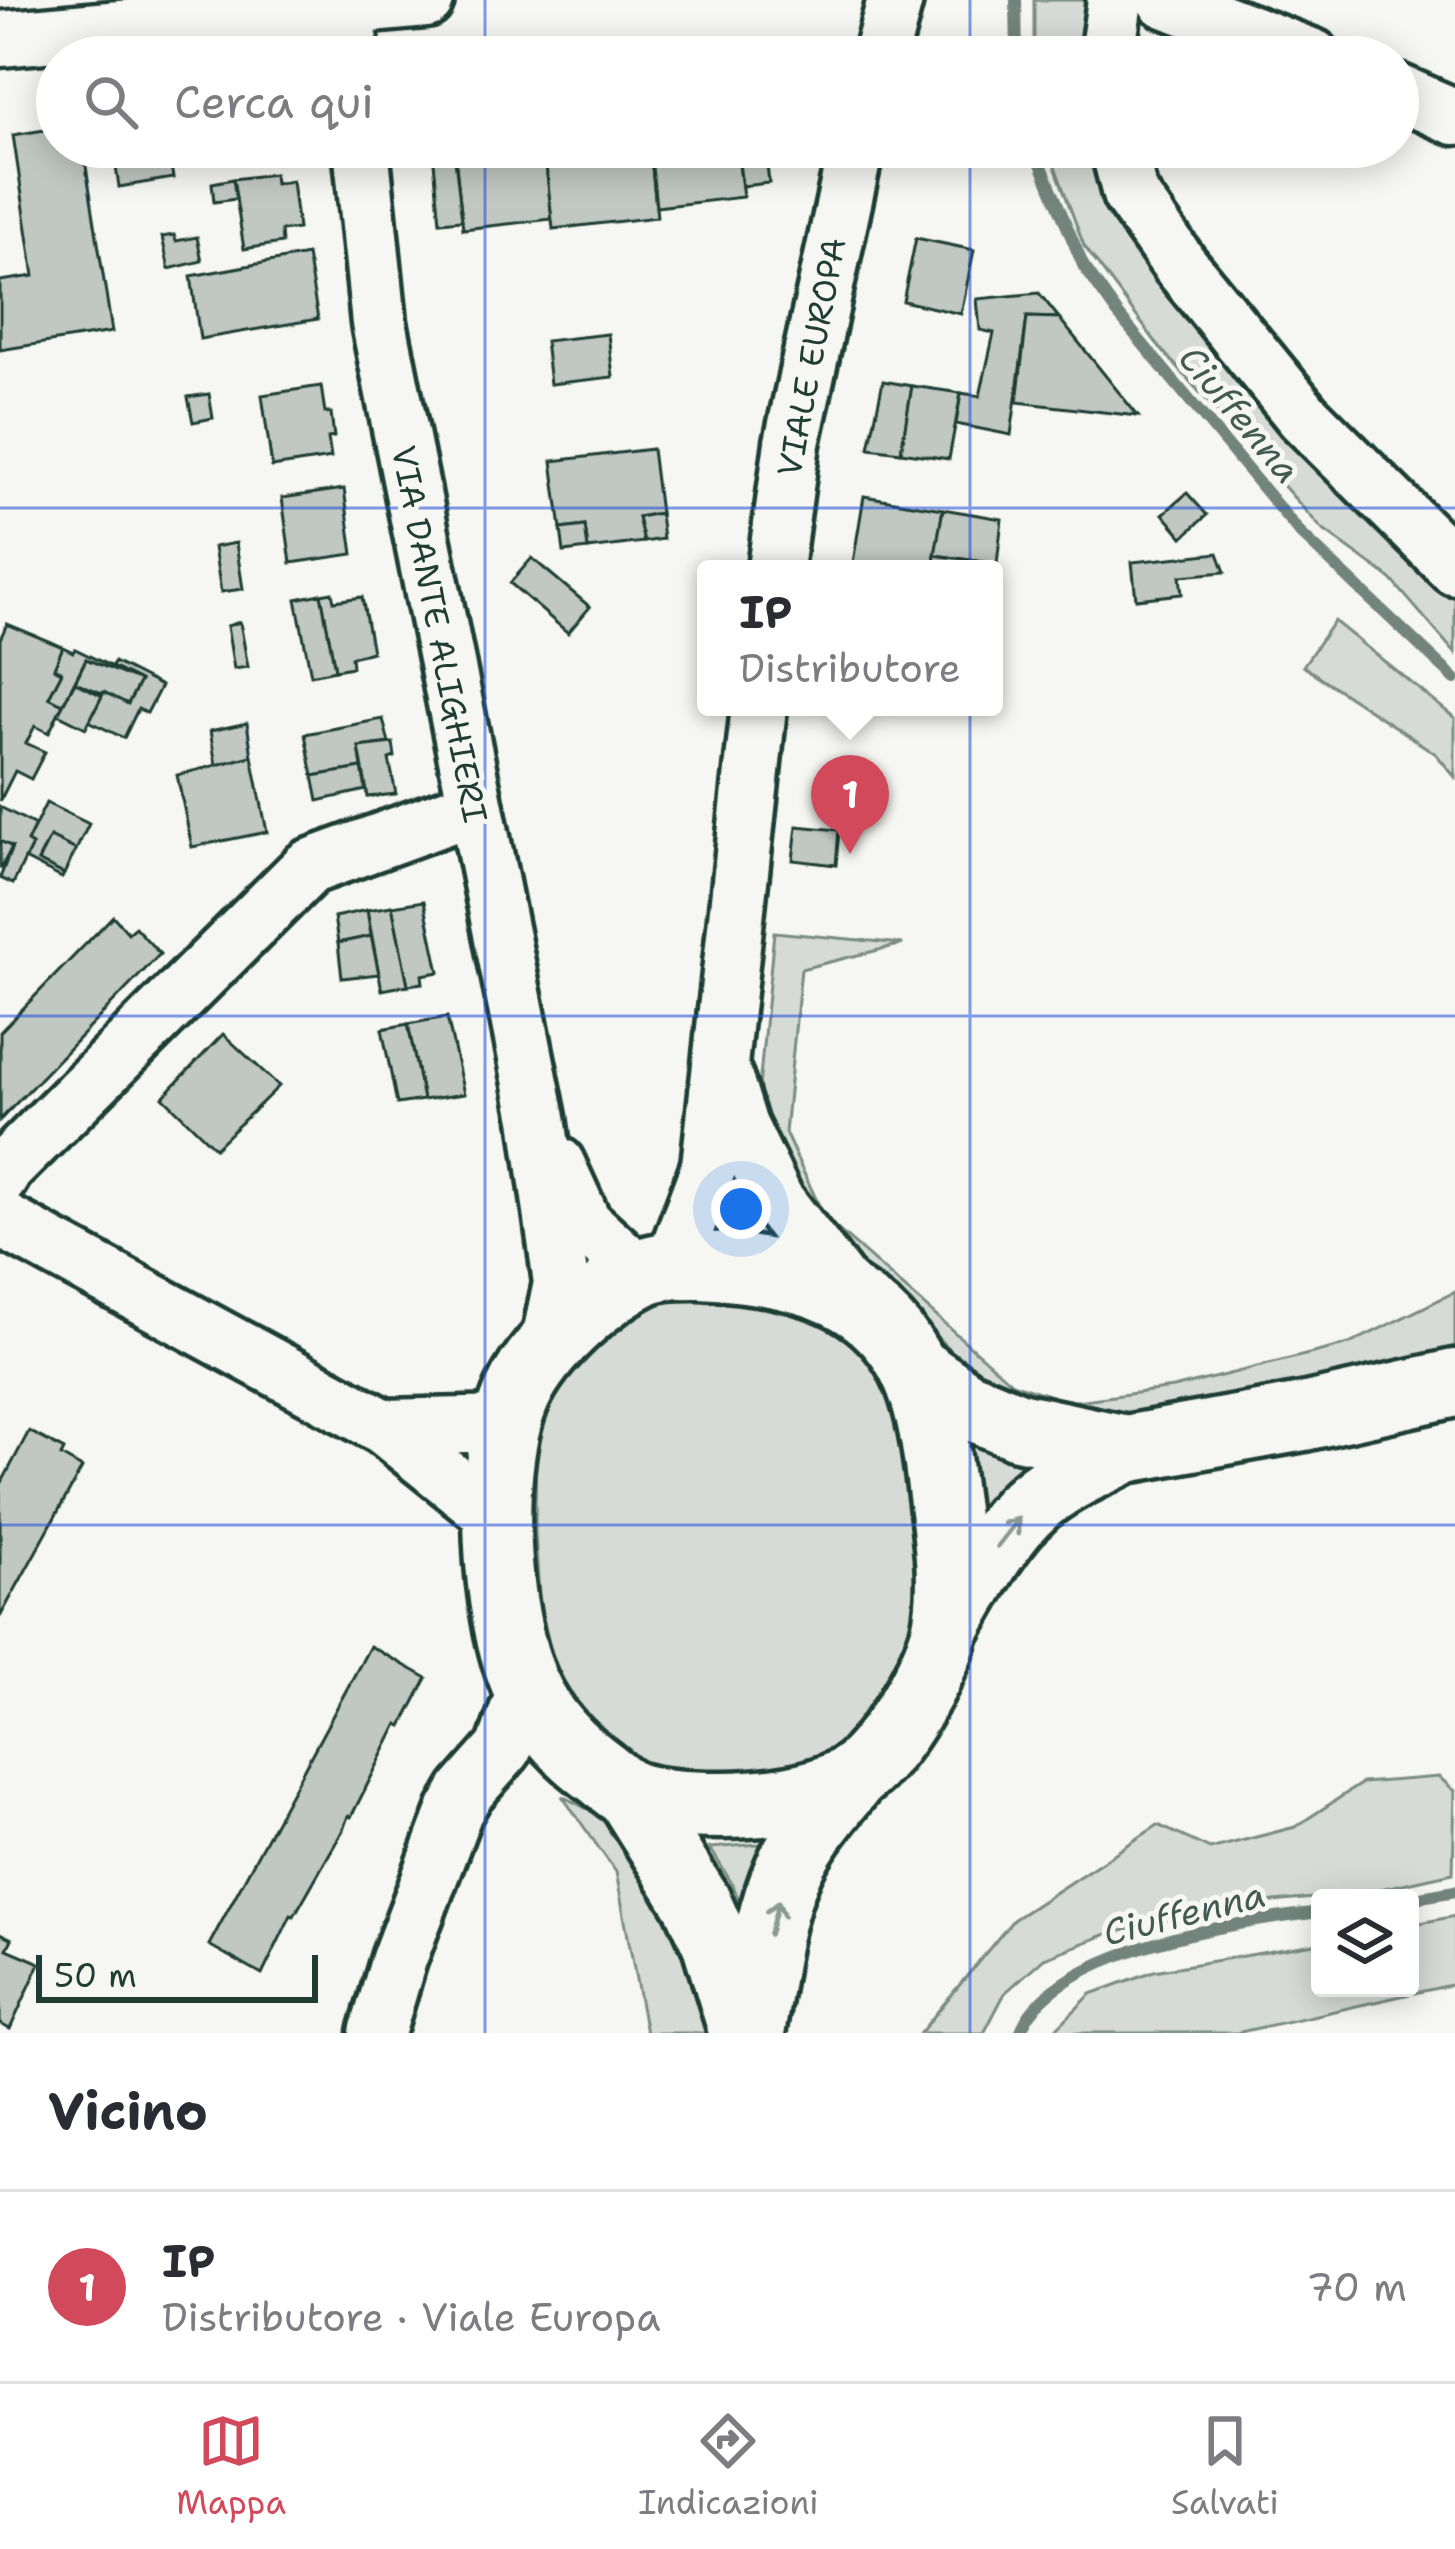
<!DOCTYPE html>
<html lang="it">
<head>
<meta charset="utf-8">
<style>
	:root { --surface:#fff; --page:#f2f2f3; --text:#2b2b33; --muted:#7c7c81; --line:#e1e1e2; --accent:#d1495b }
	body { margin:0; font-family:"Shantell Sans",sans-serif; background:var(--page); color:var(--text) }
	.controls { position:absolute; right:36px; bottom:36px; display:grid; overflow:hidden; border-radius:12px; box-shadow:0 6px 30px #0003 }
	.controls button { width:108px; height:108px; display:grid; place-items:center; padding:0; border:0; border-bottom:3px solid var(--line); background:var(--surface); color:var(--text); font:60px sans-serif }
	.scale { position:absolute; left:36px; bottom:30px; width:282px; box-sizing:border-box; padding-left:12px; border:6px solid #1f3d34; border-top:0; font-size:33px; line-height:42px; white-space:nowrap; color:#1f3d34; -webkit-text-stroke:9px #f6f6f2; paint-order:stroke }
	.you { position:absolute; left:741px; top:1209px; width:42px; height:42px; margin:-30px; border:9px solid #fff; border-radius:50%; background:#1a73e8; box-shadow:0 0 0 18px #1a73e833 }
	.badge { display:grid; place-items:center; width:78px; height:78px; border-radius:50%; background:var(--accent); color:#fff; font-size:39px; font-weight:700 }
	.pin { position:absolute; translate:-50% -99px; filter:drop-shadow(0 3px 6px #0008) }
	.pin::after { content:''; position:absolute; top:63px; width:42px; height:36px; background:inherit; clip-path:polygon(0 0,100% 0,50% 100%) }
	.popup { position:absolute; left:697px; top:560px; width:306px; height:156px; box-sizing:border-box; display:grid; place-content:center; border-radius:12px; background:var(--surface); filter:drop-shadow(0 3px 9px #0005); font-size:39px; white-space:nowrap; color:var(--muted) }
	.popup b { font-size:45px; color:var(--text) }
	.popup::after { content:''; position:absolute; left:50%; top:100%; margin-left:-24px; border:24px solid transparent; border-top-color:var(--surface) }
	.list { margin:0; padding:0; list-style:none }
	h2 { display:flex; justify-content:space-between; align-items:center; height:156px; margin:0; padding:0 48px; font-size:51px }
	h2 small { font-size:39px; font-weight:400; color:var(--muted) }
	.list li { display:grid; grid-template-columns:78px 1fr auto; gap:36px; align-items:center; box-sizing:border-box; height:192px; padding:0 48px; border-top:3px solid var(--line) }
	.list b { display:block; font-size:45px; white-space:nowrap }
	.list p { margin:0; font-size:39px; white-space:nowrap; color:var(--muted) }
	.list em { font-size:39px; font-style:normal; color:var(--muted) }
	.icon { flex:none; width:66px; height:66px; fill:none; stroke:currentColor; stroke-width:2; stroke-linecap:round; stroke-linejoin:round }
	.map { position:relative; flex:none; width:1455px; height:2033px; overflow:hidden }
	.search { position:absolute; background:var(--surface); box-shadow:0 6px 30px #0003; left:36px; right:36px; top:36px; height:132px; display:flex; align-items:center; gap:30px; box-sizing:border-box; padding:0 42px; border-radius:66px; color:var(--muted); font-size:45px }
	.sheet { height:348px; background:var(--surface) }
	nav { display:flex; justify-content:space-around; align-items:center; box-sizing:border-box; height:168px; border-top:3px solid var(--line); background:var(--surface); font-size:33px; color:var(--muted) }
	nav a { display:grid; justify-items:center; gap:6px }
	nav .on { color:var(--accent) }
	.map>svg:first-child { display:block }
	.green { fill:#d6dbd6; stroke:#7a8c85; stroke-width:3 }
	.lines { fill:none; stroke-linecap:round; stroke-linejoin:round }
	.stream { stroke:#72847d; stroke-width:12 }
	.building { fill:#c1c8c3; stroke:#1f3d34; stroke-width:3 }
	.minor-casing { stroke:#1f3d34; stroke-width:63 }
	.major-casing { stroke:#1f3d34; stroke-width:75 }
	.minor { stroke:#f6f6f2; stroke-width:54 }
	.major { stroke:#f6f6f2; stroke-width:66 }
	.oneway { stroke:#8a9a93 }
	.grid { fill:none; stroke:#1d4ed8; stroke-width:3; stroke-opacity:0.55 }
	.labels { text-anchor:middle; stroke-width:10; stroke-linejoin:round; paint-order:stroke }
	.street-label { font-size:33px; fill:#1f3d34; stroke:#f6f6f2 }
	.water-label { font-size:36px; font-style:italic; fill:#425a52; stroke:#f6f6f2 }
</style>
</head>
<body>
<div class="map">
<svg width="1455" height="2033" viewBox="0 0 1455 2033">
	<rect width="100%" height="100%" fill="#f6f6f2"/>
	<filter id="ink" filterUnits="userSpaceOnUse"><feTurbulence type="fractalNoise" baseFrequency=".00833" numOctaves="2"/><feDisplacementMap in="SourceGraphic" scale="24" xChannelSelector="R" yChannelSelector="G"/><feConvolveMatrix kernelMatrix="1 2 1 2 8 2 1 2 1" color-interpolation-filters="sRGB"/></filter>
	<g filter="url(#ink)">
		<g class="green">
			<polygon points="1034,0 1084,0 1093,24 1083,57 1034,57"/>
			<polygon points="1048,147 1099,147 1366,504 1455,596 1455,653 1391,579 1322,529 1161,349 1084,246"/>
			<polygon points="1334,621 1455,718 1455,777 1436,754 1303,666"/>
			<polygon points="774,932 903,944 801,969 785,1133 825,1218 1012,1383 1069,1402 1173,1388 1349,1344 1455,1292 1455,1346 1107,1433 1007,1407 898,1298 834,1253 755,1129"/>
			<polygon points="722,1156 738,1198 767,1236 705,1231"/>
			<polygon points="713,1289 781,1301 838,1326 870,1349 908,1418 928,1626 909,1674 821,1771 686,1782 626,1762 566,1701 542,1641 535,1532 536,1431 587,1342 643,1300"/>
			<polygon points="969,1420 1070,1462 978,1543"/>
			<polygon points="1439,1777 1455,1791 1453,1873 1362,1893 1246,1905 1107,1934 1044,1958 1005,1993 984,2033 920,2033 1013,1920 1158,1825 1210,1849 1295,1827 1362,1783"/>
			<polygon points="562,1796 630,1831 664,1863 716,2033 646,2033 616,1872"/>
			<polygon points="783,1842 748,1921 731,1882 710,1848"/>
			<polygon points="1455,1916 1455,1984 1236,2033 1052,2033 1091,1994 1154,1971 1320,1943 1320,1988 1410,1988 1410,1925"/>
		</g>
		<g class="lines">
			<g class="stream">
				<polyline points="1016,0 1017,57"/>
				<polyline points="1034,147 1083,265 1117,313 1301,534 1455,679"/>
				<polyline points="1410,1899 1455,1891"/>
				<path d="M 1020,2033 C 1052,1948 1238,1922 1320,1912"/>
			</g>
		</g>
		<g class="building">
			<polygon points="57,128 57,147 83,147 112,332 0,350 0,281 34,276 13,135"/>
			<polygon points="113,147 168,147 173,178 119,187"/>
			<polygon points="454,147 544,147 552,219 463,229"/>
			<polygon points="544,147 650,147 657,217 553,229"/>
			<polygon points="650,147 737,147 743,197 656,207"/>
			<polygon points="737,147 765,147 769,183 742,186"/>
			<polygon points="454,150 462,220 440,222 433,152"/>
			<polygon points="274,174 275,184 292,181 298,229 281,231 282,243 244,249 233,179"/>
			<polygon points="233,179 236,199 214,202 212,183"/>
			<polygon points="174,235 176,241 197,237 202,261 169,269 162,237"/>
			<polygon points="916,238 974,250 961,314 903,301"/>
			<polygon points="307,255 318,319 200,339 191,276"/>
			<polygon points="1039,293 1059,318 1027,317 1011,435 956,424 961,393 980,396 994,333 980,330 977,299"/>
			<polygon points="1027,317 1059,318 1138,416 1017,402"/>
			<polygon points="608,334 613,377 550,384 545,341"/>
			<polygon points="883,381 912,386 901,452 869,448"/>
			<polygon points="321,386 325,413 331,413 334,437 328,438 331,458 272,467 262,395"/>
			<polygon points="912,386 961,393 949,459 901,452"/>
			<polygon points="209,394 213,418 193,422 188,397"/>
			<polygon points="652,449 660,513 638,517 644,542 588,549 585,526 561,529 552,461"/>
			<polygon points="344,489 353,554 291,563 282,498"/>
			<polygon points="1187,493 1207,515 1183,537 1163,514"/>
			<polygon points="864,496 943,509 933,569 852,569"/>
			<polygon points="943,509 1002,519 997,564 935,555"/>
			<polygon points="660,513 663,539 644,542 638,517"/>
			<polygon points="585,526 588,549 564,552 561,529"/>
			<polygon points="236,543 243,589 221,592 214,547"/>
			<polygon points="1218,553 1225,572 1180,576 1182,594 1136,599 1132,562"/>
			<polygon points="935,555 997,564 994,591 994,569 933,569"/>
			<polygon points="532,558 590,607 568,633 510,583"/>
			<polygon points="332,592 334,601 362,597 372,652 351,657 352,667 335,670 321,594"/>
			<polygon points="321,594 335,670 311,675 296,599"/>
			<polygon points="240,622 248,667 234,669 227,626"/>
			<polygon points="7,624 63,647 54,668 62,672 49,697 63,704 49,733 35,726 26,743 45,752 31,779 15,771 0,801 0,639"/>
			<polygon points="63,647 73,652 75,649 112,667 110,671 86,659 63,704 49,697 62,672 54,668"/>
			<polygon points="86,659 140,681 128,704 75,682"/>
			<polygon points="114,662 161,686 147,713 138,709 124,738 89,721 104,692 128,704 140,681 112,667"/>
			<polygon points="75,682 102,696 86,728 58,714"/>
			<polygon points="383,719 389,743 359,747 362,768 313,776 305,734"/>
			<polygon points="247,723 252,756 216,765 210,731"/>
			<polygon points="393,743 395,757 389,759 396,794 368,797 359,747"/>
			<polygon points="252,756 267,832 192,847 177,775"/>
			<polygon points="362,768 366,790 318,801 313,776"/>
			<polygon points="46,803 89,824 76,850 50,837 38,861 64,874 62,878 25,859 32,845 27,842"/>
			<polygon points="0,807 35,825 27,842 32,845 13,884 0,878 12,847 0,841"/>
			<polygon points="797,826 839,830 836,865 793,860"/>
			<polygon points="50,837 76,850 64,874 38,861"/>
			<polygon points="0,841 12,847 1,868 0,867"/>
			<polygon points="424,901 439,972 422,975 423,983 408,985 392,906"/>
			<polygon points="392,906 408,985 382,990 367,910"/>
			<polygon points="367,910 371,936 338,943 334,917"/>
			<polygon points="113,916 128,933 135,927 160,954 0,1120 0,1032"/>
			<polygon points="371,936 379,974 342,978 338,943"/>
			<polygon points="447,1017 464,1094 423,1100 408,1024"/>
			<polygon points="408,1024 423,1100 397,1104 382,1029"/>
			<polygon points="223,1034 279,1086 215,1148 163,1097"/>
			<polygon points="29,1431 64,1450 61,1456 82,1468 0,1617 0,1486"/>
			<polygon points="370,1646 427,1678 402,1726 398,1724 351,1817 348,1816 343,1830 294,1916 291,1915 262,1975 209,1945"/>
			<polygon points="0,1933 12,1939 7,1949 40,1963 10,2029 0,2024"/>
		</g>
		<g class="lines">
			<defs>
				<g id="minor">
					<polyline points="346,0 352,57"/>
					<polyline points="1165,0 1313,57"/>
					<polyline points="0,39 426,0"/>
					<polyline points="880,57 895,0"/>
					<polyline points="1107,57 1115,0"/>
					<polyline points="1398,92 1455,117"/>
					<polyline points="361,147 379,323 538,1118 561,1283 548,1345"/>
					<polyline points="1118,147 1130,194 1180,265 1303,416 1455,567"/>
					<polyline points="775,569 792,443 856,147"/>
					<polyline points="725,1078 740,1126 776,1200 855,1302"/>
					<polyline points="557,1164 584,1223 640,1274"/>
					<polyline points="0,1178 6,1168 309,867 473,807"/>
					<polyline points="0,1219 384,1427 497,1518"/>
					<polyline points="666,1266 679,1247 709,1166 759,707"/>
					<polyline points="384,1427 507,1424"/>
					<polyline points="377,2033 399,1959 455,1811 466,1792 504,1749 526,1686"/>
				</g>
				<g id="major">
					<path d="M 702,1265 C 752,1268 815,1276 858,1305 C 920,1346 931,1411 940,1479 C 946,1529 956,1582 945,1632 C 935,1672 888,1753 854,1776 C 819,1799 762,1805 722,1805 C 694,1805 657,1804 632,1795 C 621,1791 611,1781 602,1774 C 570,1751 543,1723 526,1686 C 494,1615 485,1464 518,1393 C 538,1349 596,1296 639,1274 C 658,1264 681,1265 702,1265 Z"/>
					<polyline points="918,1372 963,1403 1018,1426 1126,1449 1303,1417 1455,1383"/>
					<path d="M 947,1627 C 971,1585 997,1534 1034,1501 C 1061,1478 1096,1464 1126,1449"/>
					<polyline points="630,1795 697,1902 716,1944 743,2033"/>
					<path d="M 751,2033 C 761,1978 766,1919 789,1868 C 805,1834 831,1805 854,1776"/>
				</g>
			</defs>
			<use href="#minor" class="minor-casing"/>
			<use href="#major" class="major-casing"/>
			<use href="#minor" class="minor"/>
			<use href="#major" class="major"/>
		</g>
		<defs><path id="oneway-shaft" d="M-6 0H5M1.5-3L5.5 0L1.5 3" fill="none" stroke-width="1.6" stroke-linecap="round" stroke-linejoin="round" transform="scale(3)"/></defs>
		<g class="oneway">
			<use href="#oneway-shaft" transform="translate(1008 1532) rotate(-52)"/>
			<use href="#oneway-shaft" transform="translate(774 1918) rotate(-75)"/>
		</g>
	</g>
	<path class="grid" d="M 485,0 L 485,57M 970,0 L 970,57M 485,147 L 485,2033M 970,147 L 970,2033M 0,508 L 1455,508M 0,1016 L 1455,1016M 0,1525 L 1455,1525"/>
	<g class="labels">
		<g class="street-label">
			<text transform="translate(811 357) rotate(-79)" y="12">VIALE EUROPA</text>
			<text transform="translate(440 634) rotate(79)" y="12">VIA DANTE ALIGHIERI</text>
		</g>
		<g class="water-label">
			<text transform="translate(1240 414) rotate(50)" y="13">Ciuffenna</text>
			<text transform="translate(1184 1913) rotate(-14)" y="13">Ciuffenna</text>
		</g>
	</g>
</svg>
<div class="controls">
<button><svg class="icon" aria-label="layers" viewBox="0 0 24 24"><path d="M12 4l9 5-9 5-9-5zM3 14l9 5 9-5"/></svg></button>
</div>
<div class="scale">50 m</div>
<div class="you"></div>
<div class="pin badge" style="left:850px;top:854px">1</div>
<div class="popup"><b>IP</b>Distributore</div>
<div class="search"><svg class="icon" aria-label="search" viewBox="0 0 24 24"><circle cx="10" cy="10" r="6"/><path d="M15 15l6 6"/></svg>Cerca qui</div>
</div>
<section class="sheet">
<h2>Vicino<small></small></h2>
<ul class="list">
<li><span class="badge">1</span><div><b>IP</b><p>Distributore · Viale Europa</p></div><em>70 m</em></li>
</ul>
</section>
<nav>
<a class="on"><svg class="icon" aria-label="map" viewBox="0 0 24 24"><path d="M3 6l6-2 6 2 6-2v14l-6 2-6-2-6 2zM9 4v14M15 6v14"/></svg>Mappa</a>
<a><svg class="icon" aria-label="directions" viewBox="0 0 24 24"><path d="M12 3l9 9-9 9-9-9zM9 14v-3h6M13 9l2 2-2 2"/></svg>Indicazioni</a>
<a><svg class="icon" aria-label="saved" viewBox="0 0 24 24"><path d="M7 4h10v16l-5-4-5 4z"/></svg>Salvati</a>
</nav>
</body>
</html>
